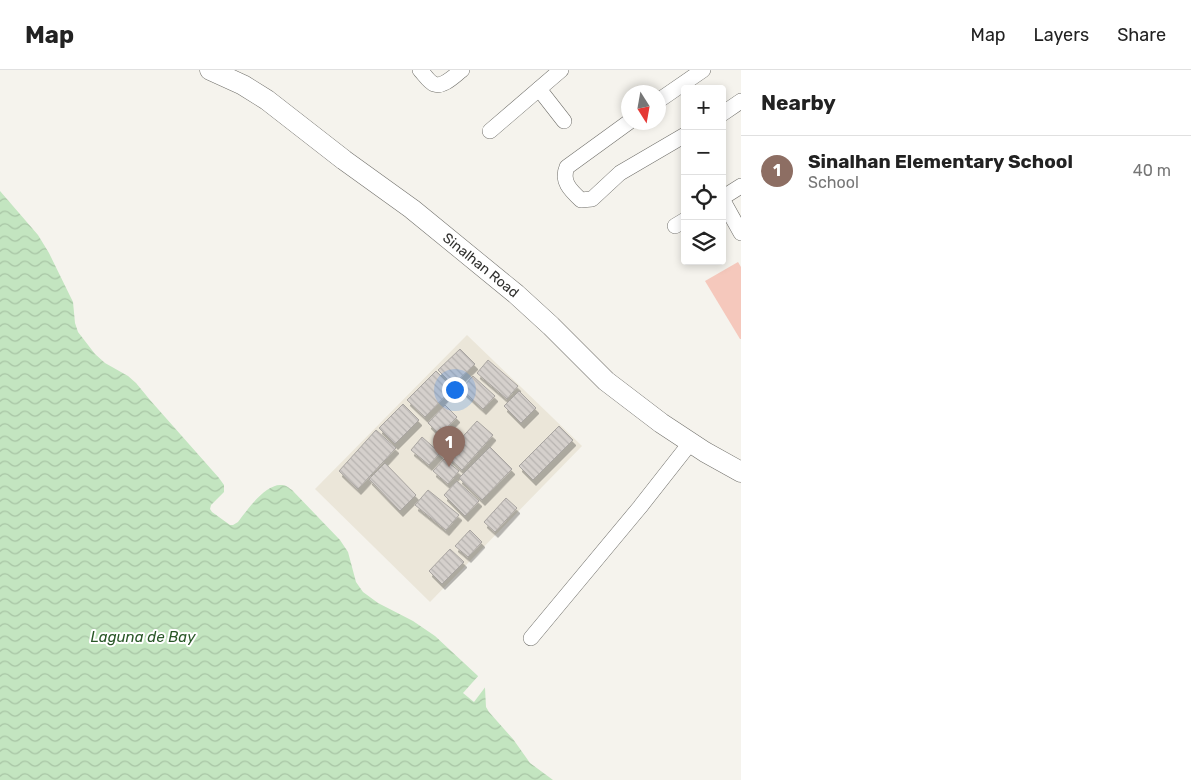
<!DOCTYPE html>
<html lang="en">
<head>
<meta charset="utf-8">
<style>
	:root { --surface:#fff; --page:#f6f6f6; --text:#222; --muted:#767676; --line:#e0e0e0; --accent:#d93025 }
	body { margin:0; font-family:Rubik,sans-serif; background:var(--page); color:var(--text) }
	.controls { position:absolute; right:15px; top:15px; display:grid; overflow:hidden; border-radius:5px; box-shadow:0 2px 8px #0003 }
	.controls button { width:45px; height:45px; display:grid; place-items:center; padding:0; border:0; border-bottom:1px solid var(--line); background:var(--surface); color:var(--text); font:25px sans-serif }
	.compass { position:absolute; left:621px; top:15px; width:45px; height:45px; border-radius:50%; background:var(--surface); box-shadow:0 2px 8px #0003; rotate:169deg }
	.you { position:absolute; left:454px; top:319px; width:18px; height:18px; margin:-12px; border:4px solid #fff; border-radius:50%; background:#1a73e8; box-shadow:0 0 0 8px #1a73e833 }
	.badge { display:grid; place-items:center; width:32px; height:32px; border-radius:50%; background:var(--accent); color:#fff; font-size:16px; font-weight:700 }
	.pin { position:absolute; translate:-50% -41px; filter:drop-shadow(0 1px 2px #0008) }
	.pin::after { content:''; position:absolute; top:26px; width:18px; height:15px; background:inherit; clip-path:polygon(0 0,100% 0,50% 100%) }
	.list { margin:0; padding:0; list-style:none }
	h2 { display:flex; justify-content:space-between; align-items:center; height:65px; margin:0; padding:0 20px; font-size:21px }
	h2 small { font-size:16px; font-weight:400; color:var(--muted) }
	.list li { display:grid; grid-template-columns:32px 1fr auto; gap:15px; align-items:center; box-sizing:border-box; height:70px; padding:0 20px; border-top:1px solid var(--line) }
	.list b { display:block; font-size:19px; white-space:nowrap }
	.list p { margin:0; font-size:16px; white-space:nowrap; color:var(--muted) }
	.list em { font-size:16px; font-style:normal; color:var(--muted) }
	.icon { flex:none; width:28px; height:28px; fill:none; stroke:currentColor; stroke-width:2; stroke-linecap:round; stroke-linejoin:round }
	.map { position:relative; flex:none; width:741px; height:710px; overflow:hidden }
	header { display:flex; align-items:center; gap:30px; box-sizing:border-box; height:70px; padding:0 25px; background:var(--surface); border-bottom:1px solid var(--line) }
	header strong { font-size:24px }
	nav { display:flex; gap:28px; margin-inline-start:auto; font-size:18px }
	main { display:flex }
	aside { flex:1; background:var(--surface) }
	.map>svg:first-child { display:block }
	.built { fill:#ebe6d9 }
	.park { fill:#f5c8bc }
	.water { fill:url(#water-waves) }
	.pier { fill:#f5f3ed }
	.building { fill:url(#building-back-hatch); stroke:#a9a5a1; filter:url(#shadow) }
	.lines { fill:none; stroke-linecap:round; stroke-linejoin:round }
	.minor-casing { stroke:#706f6a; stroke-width:16 }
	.tertiary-casing { stroke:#706f6a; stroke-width:21 }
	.minor { stroke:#fff; stroke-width:15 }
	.tertiary { stroke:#fff; stroke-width:20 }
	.labels { text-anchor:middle; stroke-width:4; stroke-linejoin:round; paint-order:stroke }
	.street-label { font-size:14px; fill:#30302e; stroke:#fff }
	.water-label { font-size:15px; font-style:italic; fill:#295727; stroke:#fff }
</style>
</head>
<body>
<header>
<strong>Map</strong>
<nav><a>Map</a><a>Layers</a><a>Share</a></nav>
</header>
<main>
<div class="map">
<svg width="741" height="710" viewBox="0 0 741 710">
	<defs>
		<pattern id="water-waves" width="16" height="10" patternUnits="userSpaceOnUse" patternTransform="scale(1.25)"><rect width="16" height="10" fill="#c3e5c0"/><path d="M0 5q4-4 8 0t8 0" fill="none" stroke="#a8c5a5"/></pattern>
		<pattern id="building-back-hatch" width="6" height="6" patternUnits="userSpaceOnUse" patternTransform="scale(1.25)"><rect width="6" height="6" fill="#d5d0cc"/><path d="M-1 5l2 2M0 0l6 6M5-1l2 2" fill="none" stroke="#b7b3b0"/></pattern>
		<filter id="shadow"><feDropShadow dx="3" dy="5.5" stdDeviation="0" flood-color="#0004"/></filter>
	</defs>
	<rect width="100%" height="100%" fill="#f5f3ed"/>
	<polygon class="built" points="467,265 582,376 430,532 315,419"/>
	<polygon class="park" points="738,192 741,197 741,269 740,269 705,211"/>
	<path class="water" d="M 0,121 L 38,165 L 49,183 L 73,232 L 75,253 L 78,262 L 95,284 L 105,293 L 128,306 L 136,313 L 150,330 L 219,408 L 224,415 L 224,422 L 211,435 L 210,439 L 212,442 L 230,455 L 233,455 L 238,452 C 247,440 266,413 282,415 C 286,415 289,418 292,420 L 340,470 L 348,482 L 356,512 L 363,522 L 378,533 L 413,551 L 435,566 L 478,606 L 485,618 L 486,637 L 489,642 L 513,669 L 530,693 L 553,710 L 0,710 Z"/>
	<polygon class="pier" points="480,604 486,616 474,632 463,623"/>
	<g class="building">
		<polygon points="460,279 475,294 453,315 438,300"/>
		<polygon points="488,290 518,316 507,329 477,303"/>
		<polygon points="436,301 453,318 425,347 407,330"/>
		<polygon points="473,306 495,326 483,339 461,319"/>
		<polygon points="519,321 536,338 521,353 504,336"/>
		<polygon points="403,334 419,350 395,374 379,358"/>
		<polygon points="445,335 457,347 440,365 428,353"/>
		<polygon points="477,351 493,365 462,400 446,385"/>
		<polygon points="559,356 573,370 533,410 519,396"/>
		<polygon points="376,360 396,378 358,419 339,401"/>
		<polygon points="422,367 440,383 429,395 411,380"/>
		<polygon points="490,377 512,399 482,430 459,408"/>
		<polygon points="444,389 459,401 448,414 433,401"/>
		<polygon points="385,393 416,425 400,441 369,409"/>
		<polygon points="457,411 479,431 465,446 444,425"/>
		<polygon points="428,420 459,445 446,460 415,435"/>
		<polygon points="506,428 517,438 495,462 484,452"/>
		<polygon points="470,460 482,472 468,487 455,476"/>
		<polygon points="450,479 464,492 442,514 429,501"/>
	</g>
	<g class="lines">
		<defs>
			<g id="minor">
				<path d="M 420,0 C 424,4 429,12 434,14 C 443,18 455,5 462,0"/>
				<polyline points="539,19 564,51"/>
				<polyline points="658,31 703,0"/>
				<polyline points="722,44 741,31"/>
				<path d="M 629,52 L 567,97 C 561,111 570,120 581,130 L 592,129 L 620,103 L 685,65"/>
				<polyline points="490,61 561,0"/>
				<polyline points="722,128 741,116"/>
				<polyline points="722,129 741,163"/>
				<polyline points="675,156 685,150"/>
				<polyline points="531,568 640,437 691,372"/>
			</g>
			<polyline id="tertiary" points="210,0 243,15 267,30 344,90 412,139 516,224 551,256 606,311 661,353 705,382 741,402"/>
		</defs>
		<use href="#minor" class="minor-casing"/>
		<use href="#tertiary" class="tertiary-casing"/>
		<use href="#minor" class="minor"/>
		<use href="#tertiary" class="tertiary"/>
	</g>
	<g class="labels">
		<g class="street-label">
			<text transform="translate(481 195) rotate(39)" y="5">Sinalhan Road</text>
		</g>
		<g class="water-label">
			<text x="143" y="572">Laguna de Bay</text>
		</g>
	</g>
</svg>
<div class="controls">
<button>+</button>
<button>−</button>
<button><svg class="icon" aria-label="locate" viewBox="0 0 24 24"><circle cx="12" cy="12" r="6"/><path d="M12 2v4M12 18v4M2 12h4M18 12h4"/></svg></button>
<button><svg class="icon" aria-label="layers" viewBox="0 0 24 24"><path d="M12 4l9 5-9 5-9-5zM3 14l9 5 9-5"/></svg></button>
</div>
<svg class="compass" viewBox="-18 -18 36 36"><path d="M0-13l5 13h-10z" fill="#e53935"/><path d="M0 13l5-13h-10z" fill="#767676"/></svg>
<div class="you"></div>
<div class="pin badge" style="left:449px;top:397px;background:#8d6e63">1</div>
</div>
<aside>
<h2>Nearby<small></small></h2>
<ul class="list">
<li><span class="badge" style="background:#8d6e63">1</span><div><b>Sinalhan Elementary School</b><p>School</p></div><em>40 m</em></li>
</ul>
</aside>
</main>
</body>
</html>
